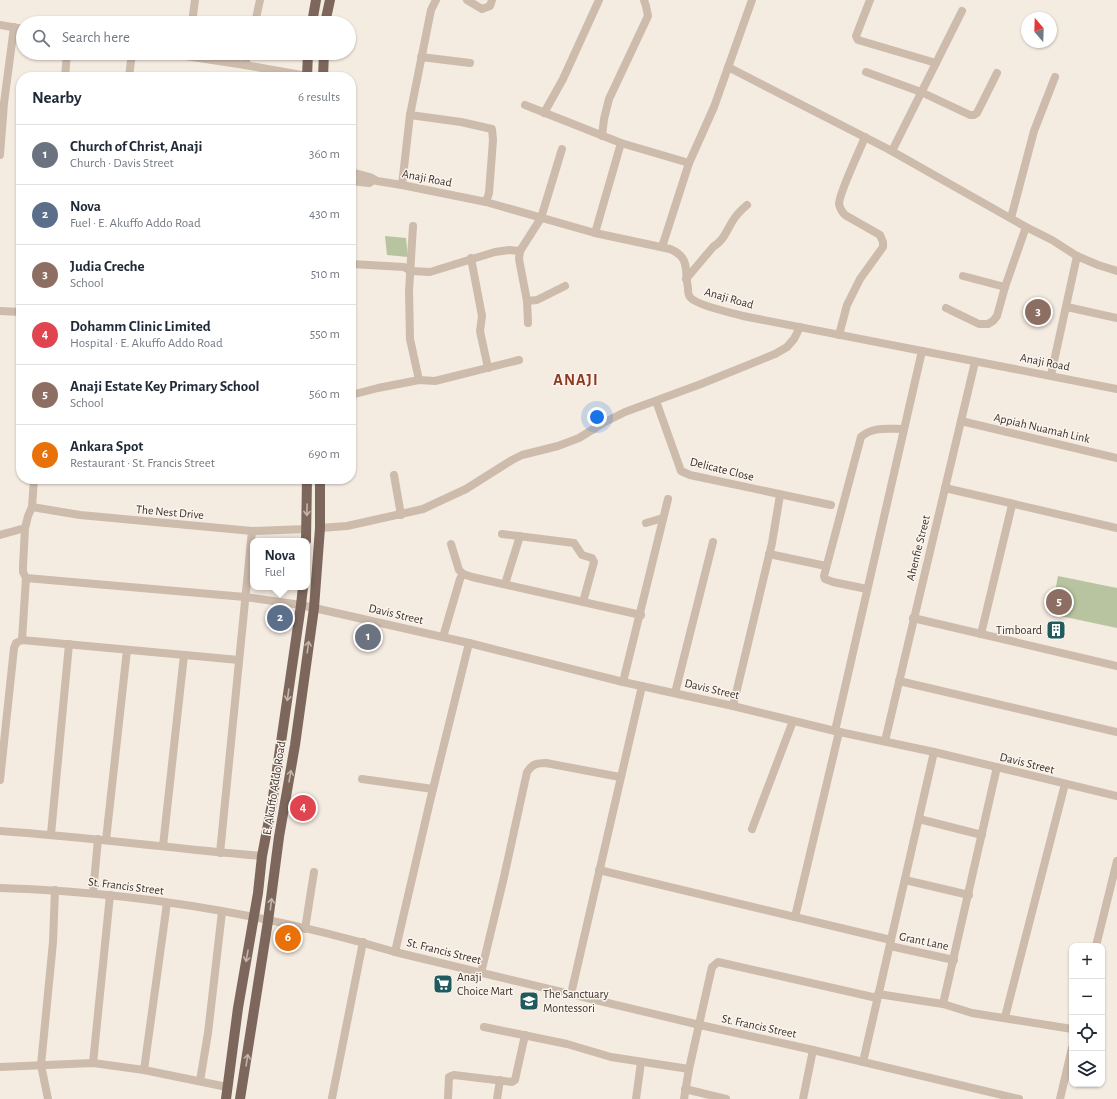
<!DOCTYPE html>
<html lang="en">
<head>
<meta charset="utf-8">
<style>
	:root { --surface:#fff; --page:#f2f2f3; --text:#1f2937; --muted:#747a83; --line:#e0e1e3; --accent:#1f5a5e }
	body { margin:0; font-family:"Alegreya Sans",sans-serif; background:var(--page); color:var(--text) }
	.controls { position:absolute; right:12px; bottom:12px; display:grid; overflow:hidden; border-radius:8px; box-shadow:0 1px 3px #0004 }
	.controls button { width:36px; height:36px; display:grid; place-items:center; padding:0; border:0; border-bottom:1px solid var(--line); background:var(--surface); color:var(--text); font:20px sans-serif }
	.compass { position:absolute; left:1021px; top:12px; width:36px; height:36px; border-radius:50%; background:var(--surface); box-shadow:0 1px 3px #0004; rotate:341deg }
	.you { position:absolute; left:597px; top:417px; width:14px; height:14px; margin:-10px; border:3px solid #fff; border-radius:50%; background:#1a73e8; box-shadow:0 0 0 6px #1a73e833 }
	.badge { display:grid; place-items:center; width:26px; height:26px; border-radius:50%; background:var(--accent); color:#fff; font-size:13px; font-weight:700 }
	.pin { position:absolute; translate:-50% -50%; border:2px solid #fff; box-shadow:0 1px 4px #0006 }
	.popup { position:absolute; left:250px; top:538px; width:60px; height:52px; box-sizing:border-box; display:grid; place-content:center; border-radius:8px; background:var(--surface); filter:drop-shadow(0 1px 3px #0005); font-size:13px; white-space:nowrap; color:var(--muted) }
	.popup b { font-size:15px; color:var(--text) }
	.popup::after { content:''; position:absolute; left:50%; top:100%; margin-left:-8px; border:8px solid transparent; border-top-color:var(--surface) }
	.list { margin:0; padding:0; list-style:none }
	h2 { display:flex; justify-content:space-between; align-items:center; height:52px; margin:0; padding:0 16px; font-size:17px }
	h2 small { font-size:13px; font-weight:400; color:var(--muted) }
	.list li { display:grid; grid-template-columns:26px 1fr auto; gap:12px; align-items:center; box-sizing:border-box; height:60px; padding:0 16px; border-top:1px solid var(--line) }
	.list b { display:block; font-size:15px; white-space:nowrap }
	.list p { margin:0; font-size:13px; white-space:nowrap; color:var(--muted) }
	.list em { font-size:13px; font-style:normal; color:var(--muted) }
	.icon { flex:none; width:22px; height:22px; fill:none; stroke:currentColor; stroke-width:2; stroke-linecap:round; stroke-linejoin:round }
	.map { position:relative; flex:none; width:1117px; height:1099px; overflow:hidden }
	.search { position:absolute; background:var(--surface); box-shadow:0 1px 3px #0004; left:16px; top:16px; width:340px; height:44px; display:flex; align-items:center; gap:10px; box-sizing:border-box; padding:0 14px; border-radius:22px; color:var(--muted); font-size:15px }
	.panel { position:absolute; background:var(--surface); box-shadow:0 1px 3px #0004; left:16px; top:72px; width:340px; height:412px; border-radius:16px }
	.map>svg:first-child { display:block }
	.green { fill:#b8c4a0 }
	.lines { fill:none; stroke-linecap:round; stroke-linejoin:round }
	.minor { stroke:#cdbbac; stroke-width:8 }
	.major { stroke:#7d675c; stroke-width:10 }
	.oneway { stroke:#c2b5ac }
	.labels { text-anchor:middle; stroke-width:3; stroke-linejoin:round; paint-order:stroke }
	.street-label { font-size:12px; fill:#3b302b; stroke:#fbf5ee }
	.poi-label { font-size:12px; fill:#3b302b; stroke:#fbf5ee; text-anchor:start }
	.district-label { font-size:16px; font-weight:bold; letter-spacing:1px; fill:#8c3b22; stroke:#fbf5ee }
</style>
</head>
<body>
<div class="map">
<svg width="1117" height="1099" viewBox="0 0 1117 1099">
	<rect width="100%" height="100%" fill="#f4ebe1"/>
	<g class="green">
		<polygon points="385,236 406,238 408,257 387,255"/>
		<polygon points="1058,576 1117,588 1117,628 1051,614"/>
	</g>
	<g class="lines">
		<g class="minor">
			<polyline points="467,0 482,9 490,6 492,0"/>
			<polyline points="870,0 856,36 858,40 936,63"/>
			<polyline points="192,23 195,0"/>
			<polyline points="255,23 260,0"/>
			<polyline points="0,25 23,29"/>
			<polyline points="166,53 245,65 313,77"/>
			<polyline points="421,57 470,63"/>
			<polyline points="245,65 248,53"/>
			<polyline points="728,67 888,149 1026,227 1052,240 1077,256 1098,265 1117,271"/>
			<polyline points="866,72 921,92 970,115 974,115 977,113 997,73"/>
			<polyline points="65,77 67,53"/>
			<polyline points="129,77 132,53"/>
			<polyline points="525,105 621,143 689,163"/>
			<polyline points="544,113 563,79 599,0"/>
			<polyline points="410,115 461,122 492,129 493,140 489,193 486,202"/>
			<polyline points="602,136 604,119 609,99 648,16 646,6 644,0"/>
			<polyline points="892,151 962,11"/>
			<polyline points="0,155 4,103 14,27"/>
			<path d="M 351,172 L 370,177 L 377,181 L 402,185 L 486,202 L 595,233 L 670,249 C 691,258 684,270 688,288 C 688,291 688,295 690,297 C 695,305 733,313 743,316 L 1117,389"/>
			<polyline points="351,181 369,183 374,180"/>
			<polyline points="402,185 410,115 431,10 436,0"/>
			<polyline points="1011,218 1034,131 1055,77"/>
			<polyline points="413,226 409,291 410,339 419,380"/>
			<polyline points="595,233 621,143"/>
			<polyline points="662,247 689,163 714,107 752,0"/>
			<polyline points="471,258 482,316 480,331 488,368"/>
			<polyline points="351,264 404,267 411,271 430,272 495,252 509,250 520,251"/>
			<polyline points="963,276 1005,287"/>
			<path d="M 686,279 L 713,247 C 723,241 726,232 732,222 C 736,215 741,210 747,205"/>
			<polyline points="527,301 537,300 565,286"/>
			<polyline points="1067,307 1117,318"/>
			<polyline points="946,308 979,324 988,324 993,321 997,316 1005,287 1026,227"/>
			<polyline points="0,311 21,312"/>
			<polyline points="528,323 527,301 519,259 520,251 541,218 562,149"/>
			<path d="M 839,335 L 847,305 L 860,279 L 883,247 L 883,242 L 880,235 L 845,215 C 842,212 840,209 839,204 C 839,193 860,150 865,137"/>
			<polyline points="1051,375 1077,256"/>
			<polyline points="351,395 378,388 419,380 435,381 519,360"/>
			<polyline points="656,401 681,471 690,475 831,505"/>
			<polyline points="961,421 1117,458"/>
			<polyline points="394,475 401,515"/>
			<polyline points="34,479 32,507 28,516 25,528 23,566 23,572 26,578 245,597 301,605 469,643 623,682 733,706 835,731 934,752 1117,796"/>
			<polyline points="945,488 1117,528"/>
			<polyline points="32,507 80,515 252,531 307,529"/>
			<polyline points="646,523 663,518"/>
			<polyline points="320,528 347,526 423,509 466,489 512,460 522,455 558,446 579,438 605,422 625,412 701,384 775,354 787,347 794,339 800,327"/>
			<polyline points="502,534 574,543 582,555 592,558 594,562 583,602"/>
			<polyline points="0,535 25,528"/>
			<polyline points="451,544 459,570 463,574 472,577 641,615"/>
			<polyline points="769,554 826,566"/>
			<polyline points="505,584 520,536"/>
			<path d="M 867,589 L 833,582 L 825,579 L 824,576 L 861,437 C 873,426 889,429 904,429"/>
			<polyline points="913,618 1117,666"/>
			<polyline points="981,634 1012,505"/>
			<polyline points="443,637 460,579 463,574"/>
			<polyline points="22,640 26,578"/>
			<polyline points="899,681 1117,732"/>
			<polyline points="623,682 668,499"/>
			<polyline points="675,693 713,542"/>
			<polyline points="733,706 772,543 780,495"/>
			<polyline points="835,731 922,351"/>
			<polyline points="885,741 975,362"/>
			<polyline points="362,779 433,789"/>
			<polyline points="0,780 14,648 16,643 22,640 239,660"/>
			<polyline points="919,819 982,835"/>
			<polyline points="752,829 793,721"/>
			<path d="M 0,831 C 88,837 175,849 262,856"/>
			<polyline points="51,834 69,644"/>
			<polyline points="106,840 127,650"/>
			<polyline points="163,846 184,655"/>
			<polyline points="220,853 252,531"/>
			<polyline points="599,870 891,940"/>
			<polyline points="905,880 969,895"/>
			<path d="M 0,888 C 133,892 267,914 395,952 L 700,1025 L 813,1050 L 1019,1099"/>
			<polyline points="93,893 98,839"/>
			<polyline points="795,917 839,732"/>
			<polyline points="305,929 314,872"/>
			<polyline points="890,946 954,960"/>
			<polyline points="1096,946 1117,861"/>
			<polyline points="395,952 431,797 469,643"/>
			<path d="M 481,973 L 504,877 L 527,772 C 532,764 537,763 546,763 L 620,777"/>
			<polyline points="571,994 642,686"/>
			<polyline points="878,994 943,1004 972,1013 1072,1029"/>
			<polyline points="943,1004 997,767"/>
			<polyline points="1005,1017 1065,784"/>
			<polyline points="484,1027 567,1044 611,1057 689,1069"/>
			<polyline points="863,1062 934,752"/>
			<polyline points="93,1063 110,895"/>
			<polyline points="0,1067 93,1063 144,1070 227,1087"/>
			<polyline points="144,1070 167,903"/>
			<polyline points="200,1081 208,1033 222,912"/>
			<polyline points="685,1089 726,1099"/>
			<polyline points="332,1098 363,942"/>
			<polyline points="48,1099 41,1065 53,942 55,890"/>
			<polyline points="448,1099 449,1077 454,1075 512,1082 515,1080 525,1035"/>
			<polyline points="497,1099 500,1080"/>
			<polyline points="636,1099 641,1062"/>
			<polyline points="684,1099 689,1069 712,967 718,962 877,998"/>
			<polyline points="803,1099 813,1050"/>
			<polyline points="1060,1099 1072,1048"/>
		</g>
		<g class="major">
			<polyline points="312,23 316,0"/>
			<polyline points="325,23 330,0"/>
			<polyline points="307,77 308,53"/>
			<polyline points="323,77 324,53"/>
			<polyline points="306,541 307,479"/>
			<polyline points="226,1099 238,1008 258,893 262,856 272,804 301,605 303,587"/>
			<polyline points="240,1099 268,921 279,837 295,745 314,608 320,528 320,479"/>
		</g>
	</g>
	<defs><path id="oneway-shaft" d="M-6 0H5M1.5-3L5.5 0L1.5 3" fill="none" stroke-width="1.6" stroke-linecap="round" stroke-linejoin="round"/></defs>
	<g class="oneway">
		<use href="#oneway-shaft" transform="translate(307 510) rotate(91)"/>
		<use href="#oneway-shaft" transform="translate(308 647) rotate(-82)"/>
		<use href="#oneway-shaft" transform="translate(288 695) rotate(98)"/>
		<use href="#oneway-shaft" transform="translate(290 776) rotate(-80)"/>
		<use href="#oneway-shaft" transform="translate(271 904) rotate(-83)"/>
		<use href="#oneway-shaft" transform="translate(247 956) rotate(100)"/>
		<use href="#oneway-shaft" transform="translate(247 1060) rotate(-81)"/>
	</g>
	<defs>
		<symbol id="building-square" viewBox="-11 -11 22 22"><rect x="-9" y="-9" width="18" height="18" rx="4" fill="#1f5a5e" stroke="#fbf5ee"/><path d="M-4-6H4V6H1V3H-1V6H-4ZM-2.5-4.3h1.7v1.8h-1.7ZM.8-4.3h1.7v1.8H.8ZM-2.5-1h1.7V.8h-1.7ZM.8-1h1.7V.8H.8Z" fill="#fff"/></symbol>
		<symbol id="supermarket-square" viewBox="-11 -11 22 22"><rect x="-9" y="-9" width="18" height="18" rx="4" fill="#1f5a5e" stroke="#fbf5ee"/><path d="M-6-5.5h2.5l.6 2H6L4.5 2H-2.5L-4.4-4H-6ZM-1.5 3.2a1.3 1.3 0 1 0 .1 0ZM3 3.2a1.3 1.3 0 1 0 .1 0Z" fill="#fff"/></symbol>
		<symbol id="school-square" viewBox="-11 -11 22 22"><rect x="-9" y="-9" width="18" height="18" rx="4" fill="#1f5a5e" stroke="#fbf5ee"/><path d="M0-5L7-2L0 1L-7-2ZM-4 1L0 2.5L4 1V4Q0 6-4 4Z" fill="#fff"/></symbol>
	</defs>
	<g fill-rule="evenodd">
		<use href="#building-square" x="1045" y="619" width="22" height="22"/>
		<use href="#supermarket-square" x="432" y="973" width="22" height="22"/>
		<use href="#school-square" x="518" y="990" width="22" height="22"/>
	</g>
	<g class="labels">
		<g class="street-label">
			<text transform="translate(427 178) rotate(11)" y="4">Anaji Road</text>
			<text transform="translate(729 298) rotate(16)" y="4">Anaji Road</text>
			<text transform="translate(1045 362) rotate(11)" y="4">Anaji Road</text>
			<text transform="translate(1042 428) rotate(13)" y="4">Appiah Nuamah Link</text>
			<text transform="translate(722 469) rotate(14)" y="4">Delicate Close</text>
			<text transform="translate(170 512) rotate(5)" y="4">The Nest Drive</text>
			<text transform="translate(918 548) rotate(-76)" y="4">Ahenfie Street</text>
			<text transform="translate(396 614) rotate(13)" y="4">Davis Street</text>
			<text transform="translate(712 689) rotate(13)" y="4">Davis Street</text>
			<text transform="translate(1027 763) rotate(14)" y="4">Davis Street</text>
			<text transform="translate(274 788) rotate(-81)" y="4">E. Akuffo Addo Road</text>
			<text transform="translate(126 886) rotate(7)" y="4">St. Francis Street</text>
			<text transform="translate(924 941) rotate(12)" y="4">Grant Lane</text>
			<text transform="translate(444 951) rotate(14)" y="4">St. Francis Street</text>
			<text transform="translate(759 1026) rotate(12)" y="4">St. Francis Street</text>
		</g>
		<g class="poi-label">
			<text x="1042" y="634" text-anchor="end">Timboard</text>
			<text x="457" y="981">Anaji<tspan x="457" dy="14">Choice Mart</tspan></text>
			<text x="543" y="998">The Sanctuary<tspan x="543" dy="14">Montessori</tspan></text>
		</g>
		<g class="district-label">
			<text x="576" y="385">ANAJI</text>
		</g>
	</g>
</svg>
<div class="controls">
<button>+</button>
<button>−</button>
<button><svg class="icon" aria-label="locate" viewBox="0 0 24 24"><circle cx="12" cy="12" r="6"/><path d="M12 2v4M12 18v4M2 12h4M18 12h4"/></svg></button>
<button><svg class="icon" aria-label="layers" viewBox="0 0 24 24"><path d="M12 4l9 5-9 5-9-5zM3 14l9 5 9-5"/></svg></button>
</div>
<svg class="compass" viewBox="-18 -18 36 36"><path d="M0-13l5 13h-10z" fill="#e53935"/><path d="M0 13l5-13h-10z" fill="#747a83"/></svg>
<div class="you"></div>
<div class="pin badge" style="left:368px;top:637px;background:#6b7280">1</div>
<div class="pin badge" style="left:280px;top:618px;background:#5c6f8a">2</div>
<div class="popup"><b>Nova</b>Fuel</div>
<div class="pin badge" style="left:1038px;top:312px;background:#8d6e63">3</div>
<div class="pin badge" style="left:303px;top:808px;background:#e0444e">4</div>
<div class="pin badge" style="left:1059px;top:602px;background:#8d6e63">5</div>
<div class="pin badge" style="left:288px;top:938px;background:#e8710a">6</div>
<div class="search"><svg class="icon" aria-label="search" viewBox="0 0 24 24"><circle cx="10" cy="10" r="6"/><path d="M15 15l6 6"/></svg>Search here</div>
<section class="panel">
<h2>Nearby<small>6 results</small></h2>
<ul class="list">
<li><span class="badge" style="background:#6b7280">1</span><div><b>Church of Christ, Anaji</b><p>Church · Davis Street</p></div><em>360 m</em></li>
<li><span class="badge" style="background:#5c6f8a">2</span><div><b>Nova</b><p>Fuel · E. Akuffo Addo Road</p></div><em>430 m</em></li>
<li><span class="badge" style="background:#8d6e63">3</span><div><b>Judia Creche</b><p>School</p></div><em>510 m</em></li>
<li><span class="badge" style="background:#e0444e">4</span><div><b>Dohamm Clinic Limited</b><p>Hospital · E. Akuffo Addo Road</p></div><em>550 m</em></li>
<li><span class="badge" style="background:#8d6e63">5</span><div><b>Anaji Estate Key Primary School</b><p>School</p></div><em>560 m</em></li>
<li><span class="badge" style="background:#e8710a">6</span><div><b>Ankara Spot</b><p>Restaurant · St. Francis Street</p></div><em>690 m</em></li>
</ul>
</section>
</div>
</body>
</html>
